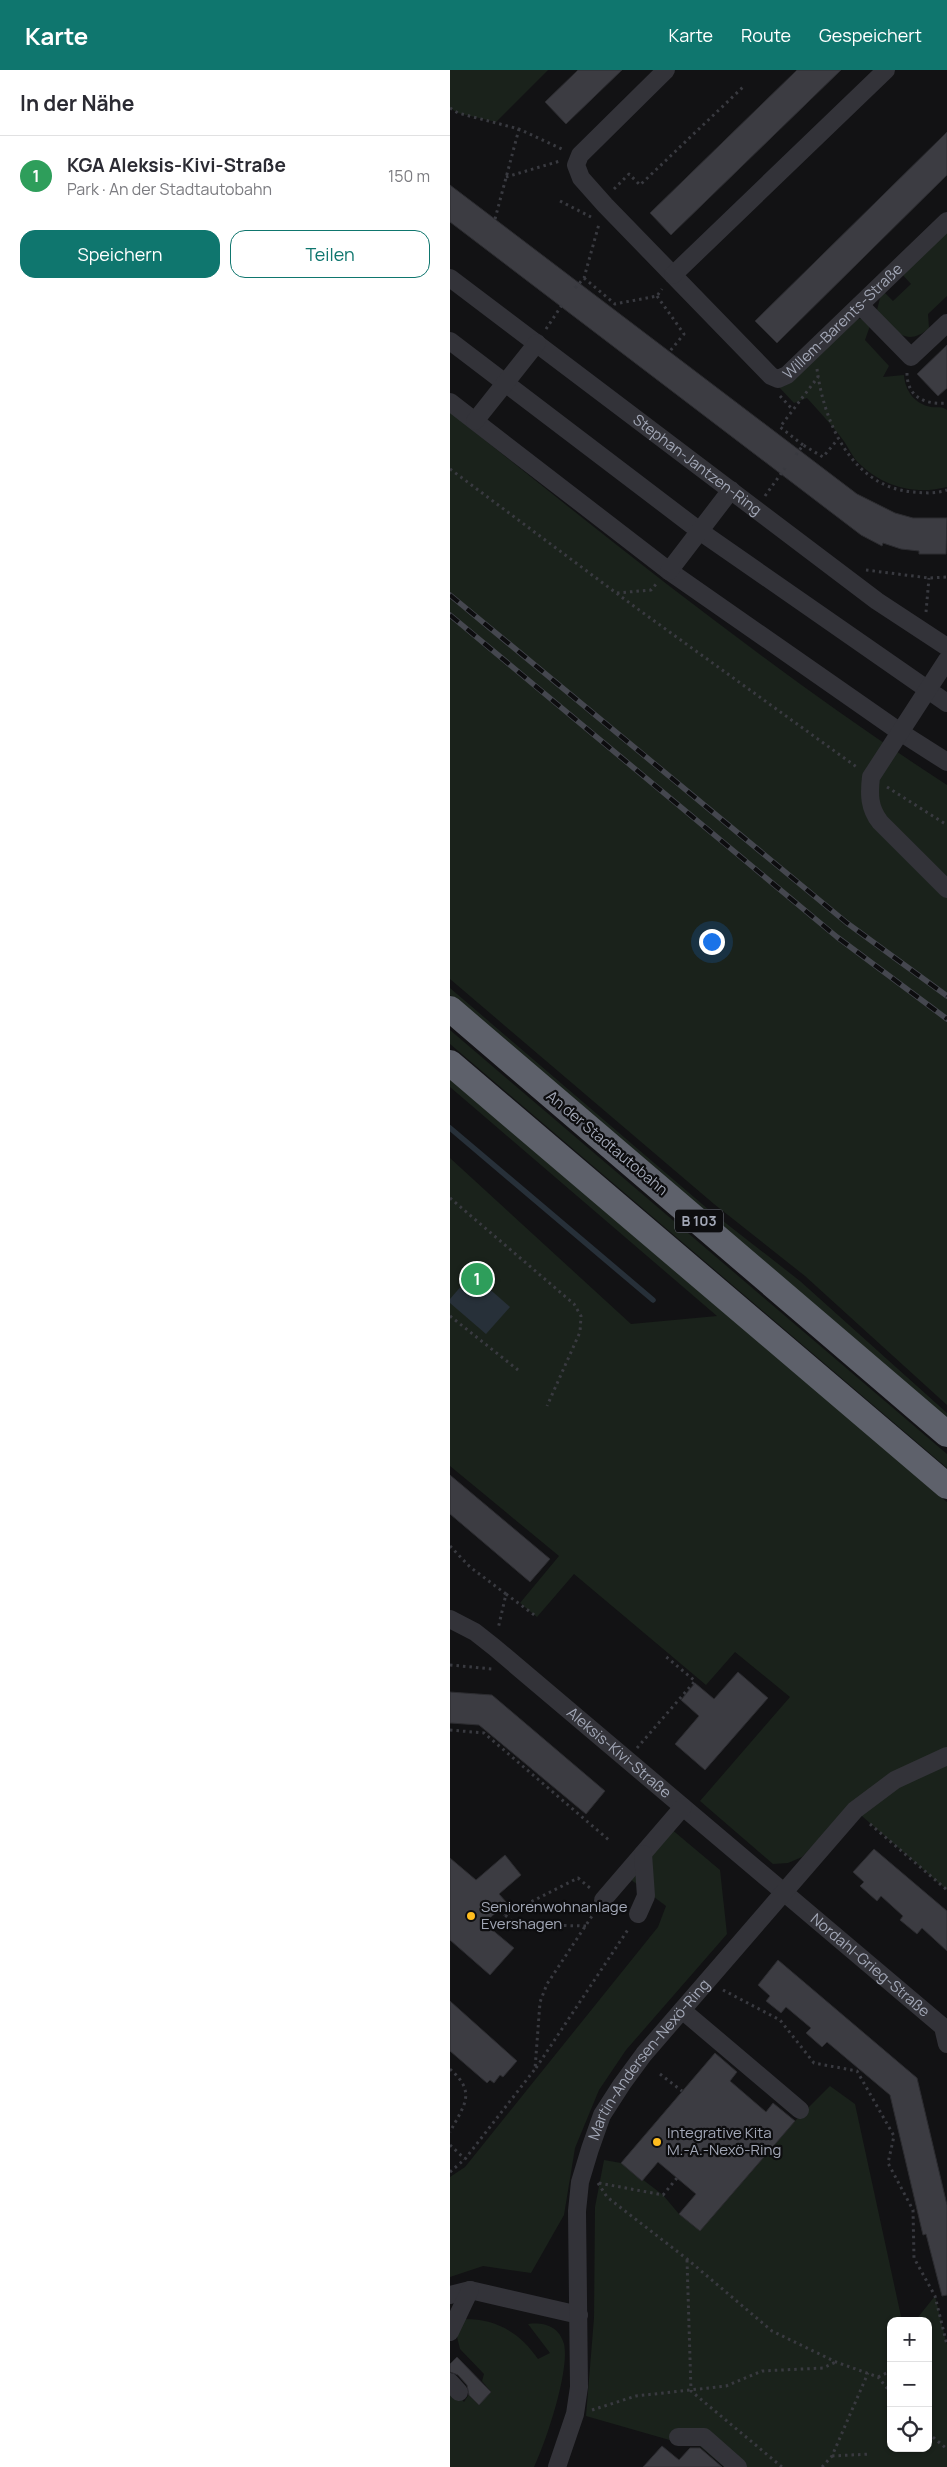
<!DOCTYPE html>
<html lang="de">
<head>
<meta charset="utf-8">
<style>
	:root { --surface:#fff; --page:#f2f2f3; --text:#2b2b33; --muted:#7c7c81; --line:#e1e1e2; --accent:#0f766e }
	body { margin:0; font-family:Manrope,sans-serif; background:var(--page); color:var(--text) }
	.controls { position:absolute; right:15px; bottom:15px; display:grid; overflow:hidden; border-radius:10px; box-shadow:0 1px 4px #0004 }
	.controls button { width:45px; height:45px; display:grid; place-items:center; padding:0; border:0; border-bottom:1px solid var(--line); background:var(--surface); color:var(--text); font:25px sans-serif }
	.you { position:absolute; left:261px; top:871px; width:18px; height:18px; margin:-12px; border:4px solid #fff; border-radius:50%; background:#1a73e8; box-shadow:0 0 0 8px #1a73e833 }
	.badge { display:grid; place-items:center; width:32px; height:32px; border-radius:50%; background:var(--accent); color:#fff; font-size:16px; font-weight:700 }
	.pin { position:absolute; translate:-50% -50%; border:2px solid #fff; box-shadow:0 1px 5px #0006 }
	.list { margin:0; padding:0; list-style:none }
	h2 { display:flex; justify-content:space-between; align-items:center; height:65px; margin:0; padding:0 20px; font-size:21px }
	h2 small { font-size:16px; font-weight:400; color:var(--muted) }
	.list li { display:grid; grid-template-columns:32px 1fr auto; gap:15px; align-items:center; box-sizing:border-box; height:80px; padding:0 20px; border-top:1px solid var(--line) }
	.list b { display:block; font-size:19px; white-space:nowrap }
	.list p { margin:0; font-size:16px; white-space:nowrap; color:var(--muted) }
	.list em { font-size:16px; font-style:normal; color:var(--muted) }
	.actions { display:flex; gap:10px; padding:15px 20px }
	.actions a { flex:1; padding:11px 0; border:1px solid var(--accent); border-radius:15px; text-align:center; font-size:18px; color:var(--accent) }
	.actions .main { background:var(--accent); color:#fff }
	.icon { flex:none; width:28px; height:28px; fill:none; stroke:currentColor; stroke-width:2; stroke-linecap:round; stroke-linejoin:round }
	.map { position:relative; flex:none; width:497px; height:2397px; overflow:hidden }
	header { display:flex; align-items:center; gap:30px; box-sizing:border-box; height:70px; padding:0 25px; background:var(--accent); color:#fff }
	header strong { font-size:24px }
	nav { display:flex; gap:28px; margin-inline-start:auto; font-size:18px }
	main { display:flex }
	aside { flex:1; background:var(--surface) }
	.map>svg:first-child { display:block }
	.green { fill:#1a221b }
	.water { fill:#273039 }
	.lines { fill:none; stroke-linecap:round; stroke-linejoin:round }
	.stream { stroke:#273039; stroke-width:5.5 }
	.building { fill:#3c3c42; stroke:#2c2c30 }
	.path { stroke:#393a40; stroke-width:3; stroke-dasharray:2.5 4; stroke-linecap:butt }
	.minor { stroke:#333339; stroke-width:18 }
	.highway { stroke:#5e616b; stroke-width:26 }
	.rail-casing { stroke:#45474f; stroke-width:5.5 }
	.rail { stroke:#0d0d0f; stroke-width:4; stroke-dasharray:11; stroke-linecap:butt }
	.poi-dot { fill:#ffbd1f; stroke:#0d0d0f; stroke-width:2 }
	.labels { text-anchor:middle; stroke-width:4.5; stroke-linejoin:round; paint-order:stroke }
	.shield { fill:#0d0d0f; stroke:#757984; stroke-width:1 }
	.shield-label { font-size:14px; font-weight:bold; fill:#a2a7b6 }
	.street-label { font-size:15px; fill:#a2a7b6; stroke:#0d0d0f }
	.poi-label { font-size:15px; fill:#a2a7b6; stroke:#0d0d0f; text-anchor:start }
</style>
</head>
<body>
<header>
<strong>Karte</strong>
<nav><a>Karte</a><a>Route</a><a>Gespeichert</a></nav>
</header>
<main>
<aside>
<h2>In der Nähe<small></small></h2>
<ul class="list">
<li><span class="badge" style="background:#2e9e5b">1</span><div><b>KGA Aleksis-Kivi-Straße</b><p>Park · An der Stadtautobahn</p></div><em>150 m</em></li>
</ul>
<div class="actions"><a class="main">Speichern</a><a>Teilen</a></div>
</aside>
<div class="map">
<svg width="497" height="2397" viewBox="0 0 497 2397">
	<rect width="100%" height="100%" fill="#121214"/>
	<g class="green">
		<polygon points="0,0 98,0 46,52 8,43 0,38"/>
		<path d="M 497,159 L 497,226 L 478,244 L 479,258 C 456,279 442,259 427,240 L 432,220 L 443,231 L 461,214 L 451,203 Z"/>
		<path d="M 406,248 L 413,249 L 421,253 L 415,270 L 439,296 L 433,307 L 454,305 C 455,321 465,334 481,337 C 487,338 492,336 497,340 L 497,417 C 463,426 428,415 405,389 C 400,382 396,373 390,366 C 380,353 368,340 357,328 L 344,333 L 328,316 Z"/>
		<path d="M 0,342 C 162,472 323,602 497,715 L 497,1335 L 355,1206 L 264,1134 L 0,909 Z"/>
		<polygon points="0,918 259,1140 350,1211 497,1343 497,1349 0,925"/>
		<polygon points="0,960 497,1384 497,1398 0,974"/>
		<polygon points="0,1007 497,1432 497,1679 401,1736 352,1787 338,1793 323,1794 250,1731 340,1627 285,1582 256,1615 124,1504 87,1547 70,1533 109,1486 0,1396 0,1088 181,1254 267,1246 0,1017"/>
		<polygon points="497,1686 497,1820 405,1740"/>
		<polygon points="220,1758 270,1800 277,1864 176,1980 149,2020 125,2078 114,2145 81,2203 33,2196 0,2207 0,2107 15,2097 208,1857 216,1836 180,1809"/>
		<polygon points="380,2016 405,2034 452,2251 441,2251 441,2378 478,2378 478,2251 465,2251 485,2226 497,2275 497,2397 274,2397 245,2372 223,2371 136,2346 144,2248 145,2137 154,2090 171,2093 213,2125 229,2144 250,2161 345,2051"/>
		<path d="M 15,2249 C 47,2249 70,2263 88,2289 L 100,2283 L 78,2254 C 94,2252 109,2256 114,2274 C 120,2300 96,2372 84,2397 L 0,2397 L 0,2317 L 14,2332 L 19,2324 L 29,2334 L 41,2322 L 32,2311 L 34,2304 L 10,2279 L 6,2263 Z"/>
	</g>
	<polygon class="water" points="13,1214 35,1215 60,1237 36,1264 0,1233 0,1229"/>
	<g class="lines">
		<polyline class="stream" points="0,1058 203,1230"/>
	</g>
	<g class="building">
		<polygon points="128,0 172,0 116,54 95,32"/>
		<polygon points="347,0 391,0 221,165 200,143"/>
		<polygon points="497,62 497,105 327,273 305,251"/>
		<polygon points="0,115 407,424 445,443 463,448 497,448 496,484 469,484 469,481 451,479 433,473 432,476 411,465 0,152"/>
		<polygon points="497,275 497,318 488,326 467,304"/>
		<polygon points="0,1405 100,1489 80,1512 0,1444"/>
		<polygon points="288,1602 318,1628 255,1700 225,1674 249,1646 231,1630 245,1613 264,1629"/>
		<polygon points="0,1622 42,1625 155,1721 136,1744 29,1655 0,1653"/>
		<polygon points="424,1779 497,1841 497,1881 472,1858 467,1864 450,1850 453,1846 431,1826 427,1831 410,1816 414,1812 403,1802"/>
		<polygon points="55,1785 71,1805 49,1824 57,1833 34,1853 64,1878 40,1905 0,1870 0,1788 26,1810"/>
		<polygon points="328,1890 467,2008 497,2135 497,2225 492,2226 476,2164 473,2165 440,2025 377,1972 372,1977 356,1963 361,1958 336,1937 331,1943 316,1931 320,1926 308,1915"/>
		<polygon points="0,1931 67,1991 53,2007 50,2005 44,2013 40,2010 37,2013 0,1981"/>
		<polygon points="265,1983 287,2002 280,2011 316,2042 323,2033 345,2051 250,2161 229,2144 246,2124 208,2092 192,2111 171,2093"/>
		<polygon points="7,2287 41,2322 29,2335 19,2325 17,2315 8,2305 0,2302 0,2294"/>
		<polygon points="212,2376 229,2390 240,2378 250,2378 272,2397 193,2397"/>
	</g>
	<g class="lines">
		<g class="path">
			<polyline points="0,38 8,43 69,59 114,80"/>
			<polyline points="56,107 110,91"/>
			<polyline points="164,119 179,104 190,115 293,17"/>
			<polyline points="110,131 141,147"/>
			<polyline points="45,149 69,59"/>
			<polyline points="134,208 165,234 207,226 212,219"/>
			<polyline points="125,218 134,208 149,154"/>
			<polyline points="207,226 234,264 220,281"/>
			<polyline points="96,259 114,232"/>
			<path d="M 367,299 C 374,353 402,417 463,422 C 474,423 486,424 497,420"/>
			<path d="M 457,303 C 457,327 475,335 497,333"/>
			<polyline points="330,326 343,340"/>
			<polyline points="353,375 330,357 368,307"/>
			<polyline points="346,385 353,375 373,387 388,369"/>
			<polyline points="0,399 185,537 408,698"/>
			<polyline points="315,426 335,398"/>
			<polyline points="416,500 479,508 497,507"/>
			<polyline points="167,523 201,520 208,512"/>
			<polyline points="476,542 479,508"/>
			<polyline points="437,717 497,755"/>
			<polyline points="0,1128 124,1234 131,1246 130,1262 97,1336"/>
			<polyline points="0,1246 68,1300"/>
			<polyline points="0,1476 20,1497 56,1524 48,1559"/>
			<polyline points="56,1524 87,1547"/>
			<polyline points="0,1595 42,1599"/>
			<polyline points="0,1660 34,1663 160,1771"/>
			<polyline points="187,1678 245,1611 214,1585"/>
			<polyline points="420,1754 497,1820"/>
			<polyline points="51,1839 55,1845"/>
			<polyline points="136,1856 91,1855 72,1860 55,1845 128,1808 140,1818"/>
			<polyline points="273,1920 330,1950 364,1993 407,2001 444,2066 438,2093 463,2140 464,2188 485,2226 497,2275"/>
			<polyline points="86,1998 179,1858"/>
			<path d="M 0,1999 C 27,2023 14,2035 0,2062"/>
			<polyline points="210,2004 232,2021"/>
			<polyline points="0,2075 15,2089"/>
			<polyline points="0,2102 15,2089 85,1999 90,1932 97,1914 144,1843"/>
			<polyline points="148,2113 157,2127 237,2189 322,2261 386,2292 428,2307 441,2323"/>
			<polyline points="149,2113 213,2125 227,2108"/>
			<polyline points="237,2190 241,2321 332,2397"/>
			<polyline points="428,2307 441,2301"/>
			<polyline points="142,2340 186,2326 276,2316 312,2301 373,2298 386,2292"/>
			<polyline points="478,2363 497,2379"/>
			<polyline points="382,2386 420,2384"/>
			<polyline points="372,2397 382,2386 418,2303"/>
		</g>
		<g class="minor">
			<path id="s1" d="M 216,0 L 130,85 L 126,95 L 131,108 L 155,135 L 321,306 L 328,309 L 337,305 L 497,151"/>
			<polyline points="223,205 436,0"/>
			<path id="s2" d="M 0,208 L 427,531 L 497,577"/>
			<polyline points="410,235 461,287 497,253"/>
			<polyline points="0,271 251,462 497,633"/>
			<polyline points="0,332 219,501 450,662 497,692"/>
			<polyline points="25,351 87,273"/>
			<polyline points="219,501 281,420"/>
			<path d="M 497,590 L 421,707 C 419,724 419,738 430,752 L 497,819"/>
			<path id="s3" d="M 0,1549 L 25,1562 L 44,1577 L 493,1957 L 497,1974"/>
			<polyline points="153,1830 233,1737"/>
			<polyline points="188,1844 196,1826 193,1784"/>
			<polyline points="232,1940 350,2040"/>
			<polyline points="0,2225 20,2220 129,2245"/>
			<polyline points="0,2262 20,2220"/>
			<polyline points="0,2312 9,2322"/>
			<polyline points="228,2367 254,2367 288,2397"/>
			<path id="s4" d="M 107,2397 L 125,2344 L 129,2317 L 127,2141 L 130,2112 L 140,2079 L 152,2045 L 172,2014 L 194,1984 L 405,1740 L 445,1710 L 497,1686"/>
		</g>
		<g class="highway">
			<polyline points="0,939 497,1364"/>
			<polyline points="0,993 497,1416"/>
		</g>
		<defs>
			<g id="rail">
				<polyline points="0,525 397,853 497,926"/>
				<polyline points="0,545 387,867 497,949"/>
			</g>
		</defs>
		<use href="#rail" class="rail-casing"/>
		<use href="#rail" class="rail"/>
	</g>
	<g class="poi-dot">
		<circle cx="21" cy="1846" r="5"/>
		<circle cx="207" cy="2072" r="5"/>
	</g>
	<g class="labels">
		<rect class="shield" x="225" y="1139.5" width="48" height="23" rx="4"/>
		<g class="shield-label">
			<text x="249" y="1156">B 103</text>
		</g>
		<g class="street-label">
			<text dy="5" stroke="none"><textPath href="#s1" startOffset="515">Willem-Barents-Straße</textPath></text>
			<text dy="5" stroke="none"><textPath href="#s2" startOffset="310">Stephan-Jantzen-Ring</textPath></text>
			<text transform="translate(157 1073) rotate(40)" y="5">An der Stadtautobahn</text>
			<text dy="5" stroke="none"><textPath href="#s3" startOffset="216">Aleksis-Kivi-Straße</textPath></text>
			<text dy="5" stroke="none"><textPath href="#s3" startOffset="545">Nordahl-Grieg-Straße</textPath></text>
			<text dy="5" stroke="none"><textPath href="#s4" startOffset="431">Martin-Andersen-Nexö-Ring</textPath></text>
		</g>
		<g class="poi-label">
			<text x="31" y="1842">Seniorenwohnanlage<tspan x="31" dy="17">Evershagen</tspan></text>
			<text x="217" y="2068">Integrative Kita<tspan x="217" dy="17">M.-A.-Nexö-Ring</tspan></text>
		</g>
	</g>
</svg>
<div class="controls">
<button>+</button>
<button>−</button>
<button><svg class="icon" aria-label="locate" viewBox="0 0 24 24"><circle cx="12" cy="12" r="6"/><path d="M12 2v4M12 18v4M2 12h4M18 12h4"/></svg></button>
</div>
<div class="you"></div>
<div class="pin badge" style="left:27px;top:1209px;background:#2e9e5b">1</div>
</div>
</main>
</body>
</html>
